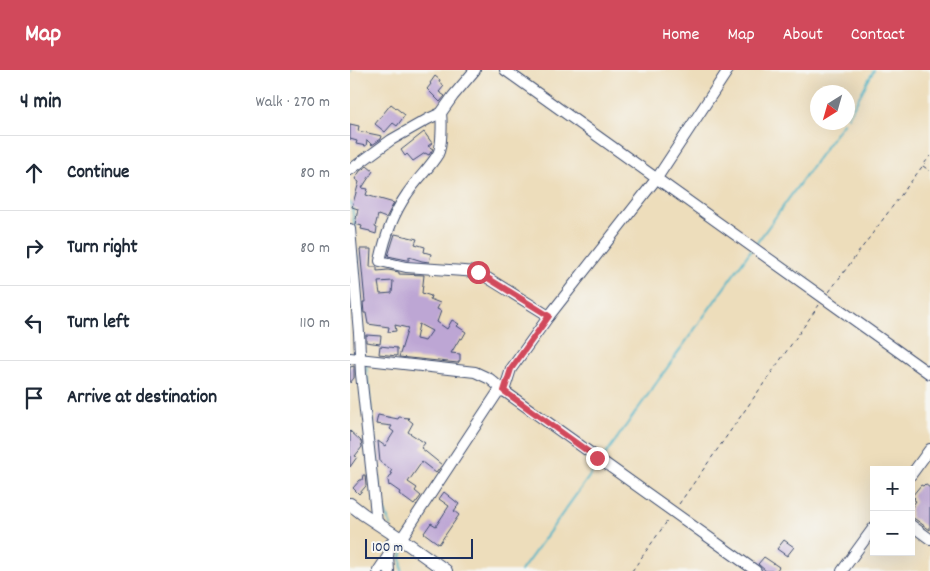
<!DOCTYPE html>
<html lang="en">
<head>
<meta charset="utf-8">
<style>
	:root { --surface:#fff; --page:#f2f2f3; --text:#1f2937; --muted:#747a83; --line:#e0e1e3; --accent:#d1495b }
	body { margin:0; font-family:Dekko,sans-serif; background:var(--page); color:var(--text) }
	.controls { position:absolute; right:15px; bottom:15px; display:grid; overflow:hidden; border-radius:0px; box-shadow:0 5px 20px #0002 }
	.controls button { width:45px; height:45px; display:grid; place-items:center; padding:0; border:0; border-bottom:1px solid var(--line); background:var(--surface); color:var(--text); font:25px sans-serif }
	.compass { position:absolute; left:460px; top:15px; width:45px; height:45px; border-radius:50%; background:var(--surface); box-shadow:0 5px 20px #0002; rotate:217deg }
	.scale { position:absolute; left:15px; bottom:12px; width:108px; box-sizing:border-box; padding-left:5px; border:2px solid #1b2f5e; border-top:0; font-size:14px; line-height:18px; white-space:nowrap; color:#1b2f5e; -webkit-text-stroke:4px #f6f6f2; paint-order:stroke }
	.stop { position:absolute; width:15px; height:15px; margin:-11px; border:4px solid #d1495b; border-radius:50%; background:#fff }
	.stop.end { background:#d1495b; border-color:#fff; box-shadow:0 1px 5px #0008 }
	.list { margin:0; padding:0; list-style:none }
	h2 { display:flex; justify-content:space-between; align-items:center; height:65px; margin:0; padding:0 20px; font-size:21px }
	h2 small { font-size:16px; font-weight:400; color:var(--muted) }
	.list li { display:grid; grid-template-columns:32px 1fr auto; gap:15px; align-items:center; box-sizing:border-box; height:75px; padding:0 20px; border-top:1px solid var(--line) }
	.list b { display:block; font-size:19px; white-space:nowrap }
	.list em { font-size:16px; font-style:normal; color:var(--muted) }
	.icon { flex:none; width:28px; height:28px; fill:none; stroke:currentColor; stroke-width:2; stroke-linecap:round; stroke-linejoin:round }
	.map { position:relative; flex:none; width:580px; height:501px; overflow:hidden }
	header { display:flex; align-items:center; gap:30px; box-sizing:border-box; height:70px; padding:0 25px; background:var(--accent); color:#fff }
	header strong { font-size:24px }
	nav { display:flex; gap:28px; margin-inline-start:auto; font-size:18px }
	main { display:flex }
	aside { flex:1; background:var(--surface) }
	.map>svg:first-child { display:block }
	.lines { fill:none; stroke-linecap:round; stroke-linejoin:round }
	.stream { stroke:#49b3c7; stroke-width:2 }
	.building { fill:#bda6d4; fill-rule:evenodd }
	.minor-casing { stroke:#3a496c; stroke-width:12 }
	.major-casing { stroke:#3a496c; stroke-width:14 }
	.path { stroke:#3a496c; stroke-width:1; stroke-dasharray:4 4; stroke-linecap:butt }
	.minor { stroke:#fff; stroke-width:10 }
	.major { stroke:#fff; stroke-width:12 }
	.route { stroke:#d1495b; stroke-width:6 }
</style>
</head>
<body>
<header>
<strong>Map</strong>
<nav><a>Home</a><a>Map</a><a>About</a><a>Contact</a></nav>
</header>
<main>
<aside>
<h2>4 min<small>Walk · 270 m</small></h2>
<ul class="list">
<li><svg class="icon" aria-label="ahead" viewBox="0 0 24 24"><path d="M12 20V5M6 11l6-6 6 6"/></svg><div><b>Continue</b></div><em>80 m</em></li>
<li><svg class="icon" aria-label="right" viewBox="0 0 24 24"><path d="M7 20v-9h11M14 6l5 5-5 5"/></svg><div><b>Turn right</b></div><em>80 m</em></li>
<li><svg class="icon" aria-label="left" viewBox="0 0 24 24"><path d="M17 20v-9H6M10 6l-5 5 5 5"/></svg><div><b>Turn left</b></div><em>110 m</em></li>
<li><svg class="icon" aria-label="arrive" viewBox="0 0 24 24"><path d="M6 21V4h12l-3 4 3 4H6"/></svg><div><b>Arrive at destination</b></div></li>
</ul>
</aside>
<div class="map">
<svg width="580" height="501" viewBox="0 0 580 501">
	<rect width="100%" height="100%" fill="#f6f6f2"/>
	<filter id="ink" filterUnits="userSpaceOnUse"><feTurbulence type="fractalNoise" baseFrequency=".02" numOctaves="2"/><feDisplacementMap in="SourceGraphic" scale="10" xChannelSelector="R" yChannelSelector="G"/><feConvolveMatrix kernelMatrix="1 2 1 2 8 2 1 2 1" color-interpolation-filters="sRGB"/></filter>
	<filter id="wash" filterUnits="userSpaceOnUse"><feTurbulence type="fractalNoise" baseFrequency=".0096" numOctaves="4" result="noise"/><feDisplacementMap in="SourceGraphic" scale="20" xChannelSelector="R" yChannelSelector="G"/><feGaussianBlur stdDeviation="1.12" result="paint"/><feColorMatrix in="noise" values="0 0 0 0 0 0 0 0 0 0 0 0 0 0 0 0 0 1.4 0 .05"/><feComposite in="paint" operator="in"/></filter>
	<g filter="url(#wash)">
		<rect width="100%" height="100%" fill="#edddbb"/>
		<g class="lines">
			<g class="stream">
				<polyline points="0,2 1,0"/>
				<polyline points="498,47 524,0"/>
				<polyline points="0,132 2,136 5,159"/>
				<polyline points="406,174 494,52"/>
				<polyline points="7,186 9,204"/>
				<polyline points="16,294 31,432 41,456"/>
				<polyline points="253,388 401,180"/>
				<polyline points="49,474 53,483 51,486 52,501"/>
				<polyline points="171,501 249,393"/>
			</g>
		</g>
		<g id="blocks">
			<g class="building">
				<polygon points="85,6 90,10 89,12 94,16 89,22 95,26 90,32 77,19 81,14 80,13"/>
				<polygon points="41,34 55,45 47,56 43,53 35,62 25,54"/>
				<polygon points="0,54 9,56 8,61 32,66 31,69 22,75 17,70 16,76 6,74 7,71 0,69"/>
				<polygon points="74,62 82,73 78,76 83,79 79,85 75,83 63,91 57,84 55,86 51,80"/>
				<polygon points="17,96 23,101 12,118 18,119 16,125 44,133 36,148 28,145 25,157 27,158 26,164 20,162 20,161 11,159 12,156 5,154 8,139 2,137 9,112 5,109 10,101"/>
				<polygon points="45,164 67,169 65,174 75,177 74,182 81,184 79,192 72,191 59,187 59,190 57,190 38,186"/>
				<path d="M 10,179 L 21,179 L 20,197 L 27,197 L 27,201 L 38,200 L 49,202 L 49,204 L 74,205 L 72,223 L 81,226 L 80,229 L 90,233 L 87,239 L 91,241 L 87,252 L 97,259 L 102,250 L 109,254 L 107,256 L 116,262 L 112,269 L 110,268 L 101,283 L 110,284 L 110,290 L 108,293 L 49,287 L 58,258 L 45,255 L 46,261 L 38,262 L 39,257 L 18,254 L 16,243 L 14,243 L 13,232 L 15,232 ZM 43,211 L 42,223 L 30,224 L 28,212 ZM 69,254 L 82,261 L 75,271 L 66,269 Z"/>
				<polygon points="16,265 31,266 30,274 16,272"/>
				<polygon points="30,276 47,278 47,286 29,284"/>
				<polygon points="4,296 4,308 0,313 0,297"/>
				<polygon points="28,345 48,349 49,347 59,348 58,349 63,353 58,362 75,373 71,378 92,395 86,403 72,392 58,412 67,418 65,421 71,426 64,435 49,424 50,422 40,415 39,416 38,410 42,404 40,403 42,400 30,392 28,371 35,376 44,362 40,359 42,356 26,354"/>
				<polygon points="0,361 11,371 12,377 5,386 7,387 0,397"/>
				<polygon points="13,405 15,405 16,416 9,424 3,418 10,410 12,410"/>
				<polygon points="575,414 580,418 580,460 565,449 561,448 561,438 566,431 563,429 565,428 562,426 571,415 573,416"/>
				<polygon points="94,422 109,434 104,441 109,445 89,474 74,463 81,453 86,456 99,436 89,429"/>
				<polygon points="434,470 444,477 437,486 427,479"/>
				<polygon points="414,487 429,497 426,501 416,501 408,494"/>
			</g>
		</g>
	</g>
	<g filter="url(#ink)">
		<use href="#blocks" fill-opacity="0" stroke="#3a496c" stroke-width="1"/>
		<g class="lines">
			<defs>
				<g id="minor">
					<polyline points="155,0 580,304"/>
					<path d="M 91,43 C 92,51 92,77 88,84 C 79,99 66,110 57,124 C 43,144 35,167 30,191 L 56,197 L 128,202 L 199,246"/>
					<polyline points="0,100 41,70 78,49 91,43 103,26 125,0"/>
					<polyline points="0,159 9,263 11,304 27,453"/>
					<polyline points="0,288 125,302 140,309 154,321 406,501"/>
					<polyline points="154,321 161,299 199,246 307,108 378,0"/>
					<polyline points="561,405 580,379"/>
					<polyline points="561,455 580,469"/>
					<polyline points="28,501 38,486"/>
					<polyline points="39,501 38,486 40,474 51,469 148,322 154,321"/>
					<polyline points="492,501 524,457"/>
				</g>
				<polyline id="major" points="0,434 13,444 51,469 96,501"/>
			</defs>
			<use href="#minor" class="minor-casing"/>
			<use href="#major" class="major-casing"/>
			<g class="path">
				<polyline points="573,96 580,101"/>
				<polyline points="479,222 580,86"/>
				<polyline points="329,434 469,235"/>
				<polyline points="282,501 318,450"/>
			</g>
			<use href="#minor" class="minor"/>
			<use href="#major" class="major"/>
		</g>
	</g>
	<g class="lines" filter="url(#ink)">
		<polyline class="route" points="128,202 199,246 161,299 154,321 247,388"/>
	</g>
</svg>
<div class="controls">
<button>+</button>
<button>−</button>
</div>
<svg class="compass" viewBox="-18 -18 36 36"><path d="M0-13l5 13h-10z" fill="#e53935"/><path d="M0 13l5-13h-10z" fill="#747a83"/></svg>
<div class="scale">100 m</div>
<div class="stop" style="left:128px;top:202px"></div>
<div class="stop end" style="left:247px;top:388px"></div>
</div>
</main>
</body>
</html>
